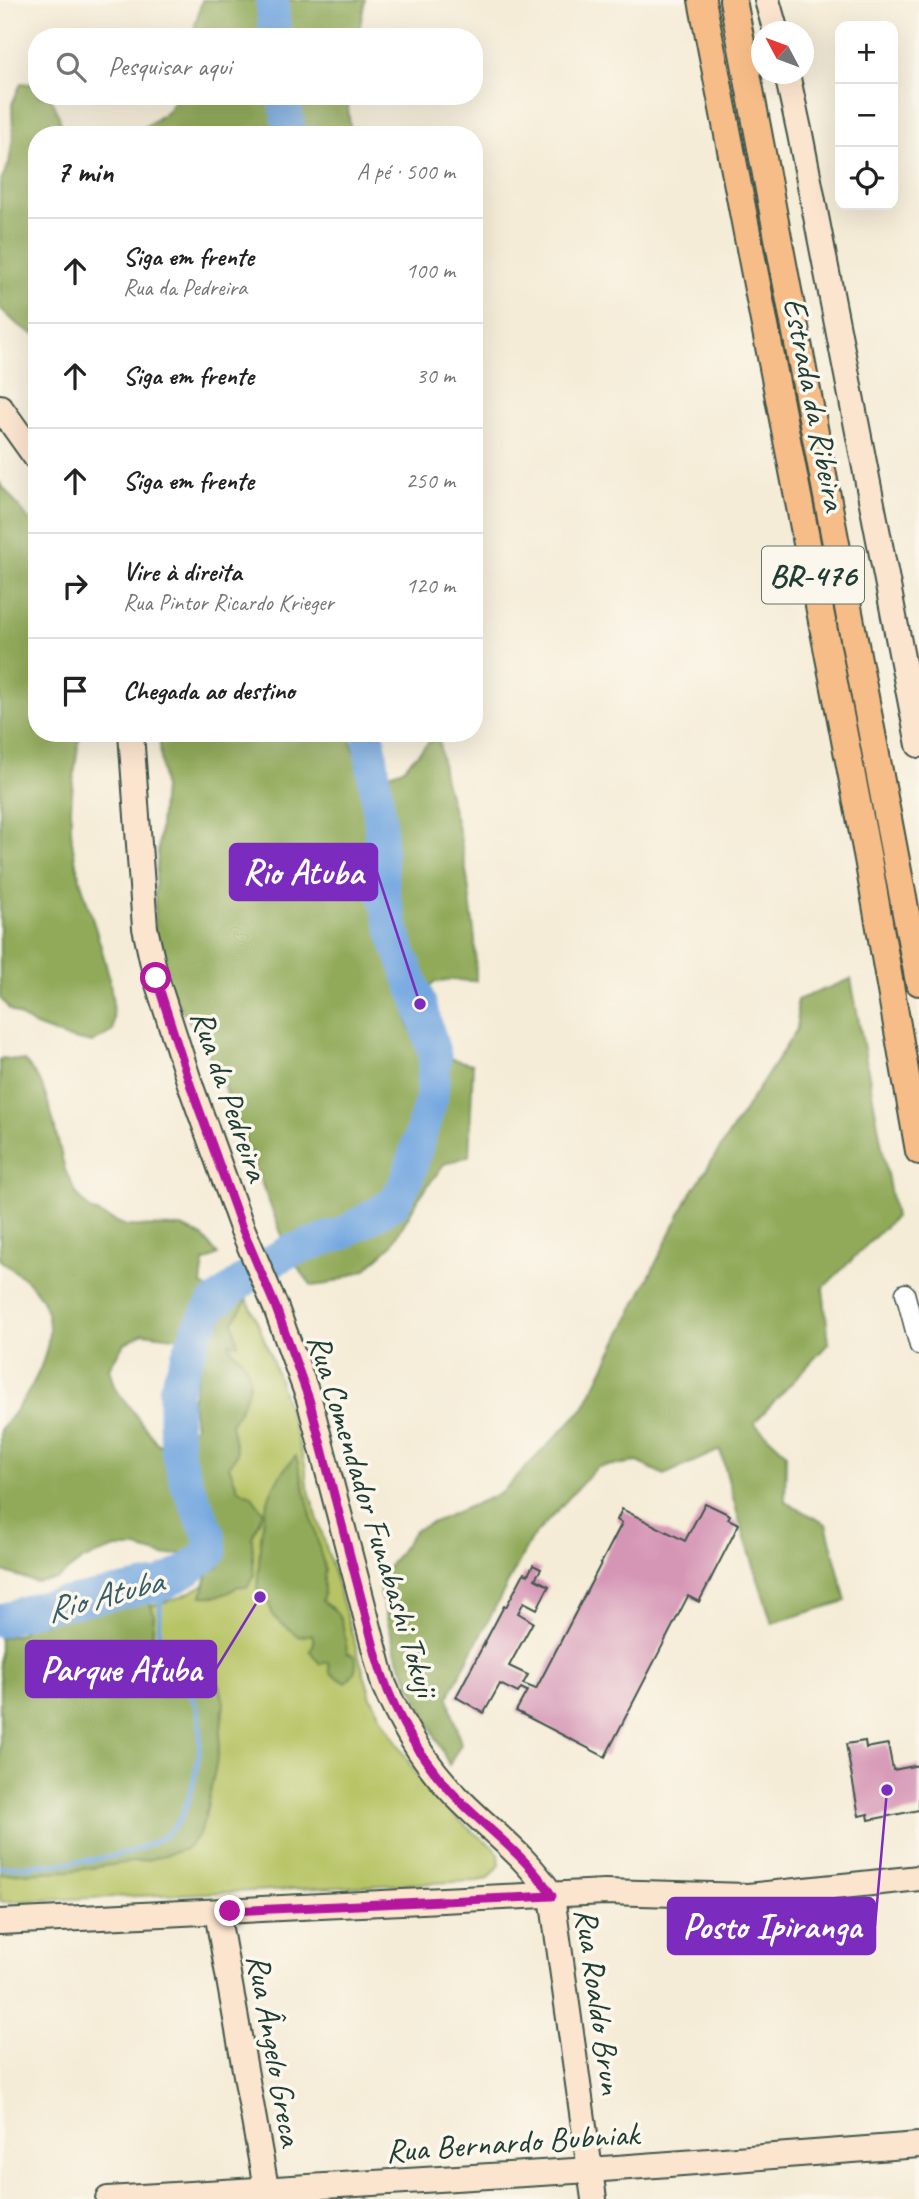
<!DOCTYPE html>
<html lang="pt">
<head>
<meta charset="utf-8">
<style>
	:root { --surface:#fff; --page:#f6f6f6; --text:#222; --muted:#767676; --line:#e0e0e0 }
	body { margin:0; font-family:Caveat,sans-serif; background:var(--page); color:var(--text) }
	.controls { position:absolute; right:21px; top:21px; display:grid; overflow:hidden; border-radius:14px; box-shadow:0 7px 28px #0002 }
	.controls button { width:63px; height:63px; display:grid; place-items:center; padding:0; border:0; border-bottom:2px solid var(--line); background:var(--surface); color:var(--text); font:35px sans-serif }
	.compass { position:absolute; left:751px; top:21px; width:63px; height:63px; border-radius:50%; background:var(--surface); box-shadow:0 7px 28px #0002; rotate:311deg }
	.stop { position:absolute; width:21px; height:21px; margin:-16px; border:5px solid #b5179e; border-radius:50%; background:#fff }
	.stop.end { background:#b5179e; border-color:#fff; box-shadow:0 2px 7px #0008 }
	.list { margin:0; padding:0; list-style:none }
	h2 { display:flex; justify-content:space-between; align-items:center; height:91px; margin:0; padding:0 28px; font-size:30px }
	h2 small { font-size:23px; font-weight:400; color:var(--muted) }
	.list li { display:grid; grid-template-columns:46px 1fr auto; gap:21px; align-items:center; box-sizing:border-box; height:105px; padding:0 28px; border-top:2px solid var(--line) }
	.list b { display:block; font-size:26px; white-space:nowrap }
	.list p { margin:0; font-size:23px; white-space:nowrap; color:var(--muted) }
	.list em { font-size:23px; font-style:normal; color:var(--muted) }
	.icon { flex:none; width:38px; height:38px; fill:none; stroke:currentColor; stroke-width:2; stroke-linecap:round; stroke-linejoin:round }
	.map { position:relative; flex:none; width:919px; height:2199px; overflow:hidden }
	.search { position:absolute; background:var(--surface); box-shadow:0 7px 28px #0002; left:28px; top:28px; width:455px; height:77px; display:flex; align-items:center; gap:18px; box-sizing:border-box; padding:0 24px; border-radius:28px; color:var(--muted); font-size:26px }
	.panel { position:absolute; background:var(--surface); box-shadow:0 7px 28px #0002; left:28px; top:126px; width:455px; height:616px; border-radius:28px }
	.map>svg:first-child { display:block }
	.green { fill:#b7c465; stroke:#6b804c; stroke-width:2 }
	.forest { fill:#91aa5a; stroke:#587447; stroke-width:2; fill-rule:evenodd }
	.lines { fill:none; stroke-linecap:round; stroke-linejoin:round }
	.stream { stroke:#73a7e0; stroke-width:5 }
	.river { stroke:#73a7e0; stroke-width:33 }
	.building { fill:#d595b5 }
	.street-casing { stroke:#3f574c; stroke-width:21 }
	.secondary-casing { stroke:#3f574c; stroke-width:28 }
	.primary-casing { stroke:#3f574c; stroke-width:30 }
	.street { stroke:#fff; stroke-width:18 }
	.secondary { stroke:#fce5cf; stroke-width:24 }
	.primary { stroke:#f7bd88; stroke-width:26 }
	.route { stroke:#b5179e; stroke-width:9 }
	.labels { text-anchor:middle; stroke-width:7; stroke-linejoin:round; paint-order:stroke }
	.shield { fill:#fbf7ec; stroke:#61756b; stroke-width:2 }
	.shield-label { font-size:32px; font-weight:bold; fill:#1f3d34 }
	.street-label { font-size:33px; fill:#1f3d34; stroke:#fbf7ec }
	.water-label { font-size:35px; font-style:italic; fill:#385d68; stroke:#fbf7ec }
	.leader { fill:none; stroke:#7b2cbf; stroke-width:2.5 }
	.callout-dot { fill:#7b2cbf; stroke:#fbf7ec; stroke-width:2.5 }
	.callout { fill:#7b2cbf; stroke:#7b2cbf; stroke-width:2.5 }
	.callout-label { font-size:35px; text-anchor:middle; font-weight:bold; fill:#fff }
</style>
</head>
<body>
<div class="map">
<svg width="919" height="2199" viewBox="0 0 919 2199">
	<rect width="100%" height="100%" fill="#fbf7ec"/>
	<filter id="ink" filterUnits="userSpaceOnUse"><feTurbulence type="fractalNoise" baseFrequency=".0143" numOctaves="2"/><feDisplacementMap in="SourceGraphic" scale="14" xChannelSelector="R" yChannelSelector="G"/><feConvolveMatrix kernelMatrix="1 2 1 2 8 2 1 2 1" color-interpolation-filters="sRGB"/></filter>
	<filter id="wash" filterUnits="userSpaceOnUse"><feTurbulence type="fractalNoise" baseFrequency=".00686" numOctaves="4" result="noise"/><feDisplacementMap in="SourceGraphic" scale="28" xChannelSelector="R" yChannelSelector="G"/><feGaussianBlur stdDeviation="1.57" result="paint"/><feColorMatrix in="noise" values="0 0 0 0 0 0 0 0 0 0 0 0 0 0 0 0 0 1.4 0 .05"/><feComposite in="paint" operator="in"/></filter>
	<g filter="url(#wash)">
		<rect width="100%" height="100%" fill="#f5ecd7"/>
		<path class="green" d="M 236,1292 L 244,1293 C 272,1350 288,1408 306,1468 L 306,1480 L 371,1697 L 386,1725 L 416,1774 L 455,1816 L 473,1832 L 493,1847 L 499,1854 L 500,1865 L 488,1879 L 477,1881 L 0,1902 L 0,1638 L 20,1634 L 33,1621 L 46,1624 L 47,1613 L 65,1609 L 71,1616 L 104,1607 L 129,1596 L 148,1599 L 151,1606 L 178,1598 L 204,1585 L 208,1573 L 219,1566 L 222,1549 L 187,1438 L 195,1426 L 192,1401 L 199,1374 Z"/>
		<g class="forest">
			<polygon points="202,0 365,0 358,37 192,37"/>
			<polygon points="21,83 37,85 37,96 50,96 59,116 63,135 37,135 37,336 18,325 0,308 0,182 9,164 13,137 12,104"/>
			<polygon points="176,96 349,96 348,108 351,135 133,135 168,111"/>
			<path d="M 0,483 L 37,530 L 37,733 L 80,733 C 75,768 68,806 72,841 C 81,905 118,966 113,1031 L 92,1043 L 65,1037 L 36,1026 L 10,1010 L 0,998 Z"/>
			<path d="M 159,733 L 348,733 L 359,765 L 379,778 L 403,769 L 438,733 L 444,777 L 460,836 L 467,876 L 475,939 L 476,981 C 431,979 433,977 407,1014 L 409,1028 L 431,1054 L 473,1064 L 469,1156 L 444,1164 L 419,1198 L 391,1246 L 365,1270 L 328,1284 L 312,1286 L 297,1266 L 283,1238 L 217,1069 L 164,978 L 154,938 L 155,892 L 163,787 Z"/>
			<polygon points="851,979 895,1217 823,1288 829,1343 754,1423 786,1453 785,1502 826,1524 846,1601 772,1623 738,1516 720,1450 664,1475 638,1462 597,1467 531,1539 448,1697 461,1744 449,1765 396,1654 378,1582 415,1530 501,1493 584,1408 688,1198 797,1029 797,1000"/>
			<path d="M 2,1058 L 25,1061 L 41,1083 L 50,1108 L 65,1170 L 76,1193 L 90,1210 L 126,1226 L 182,1227 L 203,1237 L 218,1255 L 204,1262 L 201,1284 L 227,1301 L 236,1292 L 244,1293 L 247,1300 L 233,1322 L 238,1344 L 229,1343 C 231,1353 238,1353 243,1361 C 258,1382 242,1406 231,1424 L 237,1454 L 229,1466 L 238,1489 L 251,1495 L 263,1511 L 252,1538 L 254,1576 L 247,1587 L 238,1586 C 226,1596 217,1597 202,1596 L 208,1573 L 219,1566 L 220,1559 L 211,1564 L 191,1552 L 164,1556 L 137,1548 L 116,1548 L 84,1559 L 57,1579 L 35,1582 L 0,1570 L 0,1430 C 32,1393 74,1328 30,1284 C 21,1275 10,1268 0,1260 L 0,1061 ZM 143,1333 L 206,1341 L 192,1401 L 195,1426 L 187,1438 L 186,1453 L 172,1452 L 157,1443 L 115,1388 L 109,1368 L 124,1344 Z"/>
			<path d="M 296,1456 L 325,1570 C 322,1581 326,1590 322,1601 C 345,1615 344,1628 347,1653 L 355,1656 C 358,1668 354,1674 346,1683 L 330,1673 L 328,1662 L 320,1664 L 310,1651 L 314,1643 L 312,1634 L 299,1637 C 292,1630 281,1624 276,1619 C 266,1607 274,1601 257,1590 C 262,1539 256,1496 296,1456 Z"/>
			<polygon points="129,1596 148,1599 154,1614 151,1649 178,1666 208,1673 220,1685 224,1703 218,1755 205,1817 199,1834 186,1849 147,1860 70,1871 0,1874 0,1638 20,1634 33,1621 46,1624 47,1613 65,1609 71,1616 104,1607"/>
		</g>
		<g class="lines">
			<path class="stream" d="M 0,1867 C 47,1865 143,1863 175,1826 C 186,1813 194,1782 197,1765 C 201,1744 205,1710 188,1693 C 179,1685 167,1678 158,1670 L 161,1585"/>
			<g class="river">
				<polyline points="272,0 275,37"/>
				<polyline points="284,96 290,135"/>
				<polyline points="0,1621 34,1609 161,1585 188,1570 211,1551 209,1534 187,1484 178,1455 175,1424 175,1390 197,1331 212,1305 261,1267 290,1251 344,1233 394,1203 408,1177 432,1096 435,1056 420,1004 398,947 384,896 381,864 380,819 368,733"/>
			</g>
		</g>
		<g id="blocks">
			<g class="building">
				<polygon points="705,1503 730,1515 728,1519 739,1524 699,1602 688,1596 605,1757 516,1711 527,1691 521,1688 518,1693 500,1684 484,1713 456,1697 504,1606 506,1607 524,1573 528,1575 533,1565 541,1569 535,1579 549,1586 537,1609 524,1602 518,1613 533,1622 509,1666 528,1675 523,1684 536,1689 622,1523 617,1520 622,1509 685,1541"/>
				<polygon points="865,1741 866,1748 888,1744 893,1770 919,1765 919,1810 869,1820 868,1814 859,1816 846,1744"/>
			</g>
		</g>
	</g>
	<g filter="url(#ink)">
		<use href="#blocks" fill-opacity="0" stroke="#3f574c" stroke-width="2"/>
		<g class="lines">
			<defs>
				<polyline id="street" points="905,1293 919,1346"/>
				<g id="secondary">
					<polyline points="767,0 776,32"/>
					<polyline points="787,74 800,134 919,745"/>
					<polyline points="0,407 37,459"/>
					<path d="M 131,733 L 145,928 L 156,978 L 190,1084 L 242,1228 L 276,1308 L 309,1399 L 384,1685 C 403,1729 427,1768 462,1802 C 493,1833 528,1858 552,1896 L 594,2199"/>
					<polyline points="217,1912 268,2199"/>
					<polyline points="0,1922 605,1892 748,1896 919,1878"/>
					<polyline points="108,2199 590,2170 919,2145"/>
				</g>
				<g id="primary">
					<polyline points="702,0 868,859 919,1151"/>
					<polyline points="733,0 919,982"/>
				</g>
			</defs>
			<use href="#street" class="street-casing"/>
			<use href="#secondary" class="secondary-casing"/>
			<use href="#primary" class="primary-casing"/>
			<use href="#street" class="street"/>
			<use href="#secondary" class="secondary"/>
			<use href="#primary" class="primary"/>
		</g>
	</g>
	<g class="lines" filter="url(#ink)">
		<path class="route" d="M 156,978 L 190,1084 L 242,1228 L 276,1308 L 309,1399 L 376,1655 C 392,1712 420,1761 462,1803 C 493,1834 528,1858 552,1896 L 230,1911"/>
	</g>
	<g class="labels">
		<rect class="shield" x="762" y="546.5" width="102" height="57" rx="5"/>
		<g class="shield-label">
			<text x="813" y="586">BR-476</text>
		</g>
		<g class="street-label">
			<text transform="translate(816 404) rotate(79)" y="12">Estrada da Ribeira</text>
			<text transform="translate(231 1095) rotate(71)" y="12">Rua da Pedreira</text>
			<text transform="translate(374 1515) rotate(73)" y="12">Rua Comendador Funabashi Tokuji</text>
			<text transform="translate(600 2001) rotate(82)" y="12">Rua Roaldo Brun</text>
			<text transform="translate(276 2050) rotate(80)" y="12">Rua Ângelo Greca</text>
			<text transform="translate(512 2141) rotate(-4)" y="12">Rua Bernardo Bubniak</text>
		</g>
		<g class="water-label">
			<text transform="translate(104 1595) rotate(-15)" y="12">Rio Atuba</text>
		</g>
	</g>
	<path class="leader" d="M420 1004L377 872M260 1597L216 1669M887 1790L875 1926"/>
	<g class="callout-dot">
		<circle cx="420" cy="1004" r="7"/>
		<circle cx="260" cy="1597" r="7"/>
		<circle cx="887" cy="1790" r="7"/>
	</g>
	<g class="callout">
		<rect x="230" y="844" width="147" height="56" rx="7"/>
		<rect x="26" y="1641" width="190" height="56" rx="7"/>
		<rect x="668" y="1898" width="207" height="56" rx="7"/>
	</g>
	<g class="callout-label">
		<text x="303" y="884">Rio Atuba</text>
		<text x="121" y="1681">Parque Atuba</text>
		<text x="772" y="1938">Posto Ipiranga</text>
	</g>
</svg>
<div class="controls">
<button>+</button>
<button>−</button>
<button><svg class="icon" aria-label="locate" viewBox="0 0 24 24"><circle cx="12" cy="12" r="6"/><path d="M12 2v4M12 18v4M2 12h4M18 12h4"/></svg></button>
</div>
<svg class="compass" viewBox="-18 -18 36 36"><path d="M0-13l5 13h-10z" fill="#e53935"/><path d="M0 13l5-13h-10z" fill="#767676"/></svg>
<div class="stop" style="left:156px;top:978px"></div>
<div class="stop end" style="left:230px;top:1911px"></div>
<div class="search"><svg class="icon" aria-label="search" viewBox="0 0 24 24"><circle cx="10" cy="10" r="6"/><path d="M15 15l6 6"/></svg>Pesquisar aqui</div>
<section class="panel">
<h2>7 min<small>A pé · 500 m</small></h2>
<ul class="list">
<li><svg class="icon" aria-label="ahead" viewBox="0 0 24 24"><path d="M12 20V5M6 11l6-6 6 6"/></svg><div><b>Siga em frente</b><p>Rua da Pedreira</p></div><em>100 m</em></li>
<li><svg class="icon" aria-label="ahead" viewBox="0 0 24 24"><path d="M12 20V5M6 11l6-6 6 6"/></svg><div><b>Siga em frente</b></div><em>30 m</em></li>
<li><svg class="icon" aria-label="ahead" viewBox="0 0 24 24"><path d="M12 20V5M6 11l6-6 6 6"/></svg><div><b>Siga em frente</b></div><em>250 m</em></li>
<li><svg class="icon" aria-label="right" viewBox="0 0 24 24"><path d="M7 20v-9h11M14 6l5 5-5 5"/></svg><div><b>Vire à direita</b><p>Rua Pintor Ricardo Krieger</p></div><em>120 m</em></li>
<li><svg class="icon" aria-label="arrive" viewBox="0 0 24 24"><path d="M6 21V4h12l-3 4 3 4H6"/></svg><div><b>Chegada ao destino</b></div></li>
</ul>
</section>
</div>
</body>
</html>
